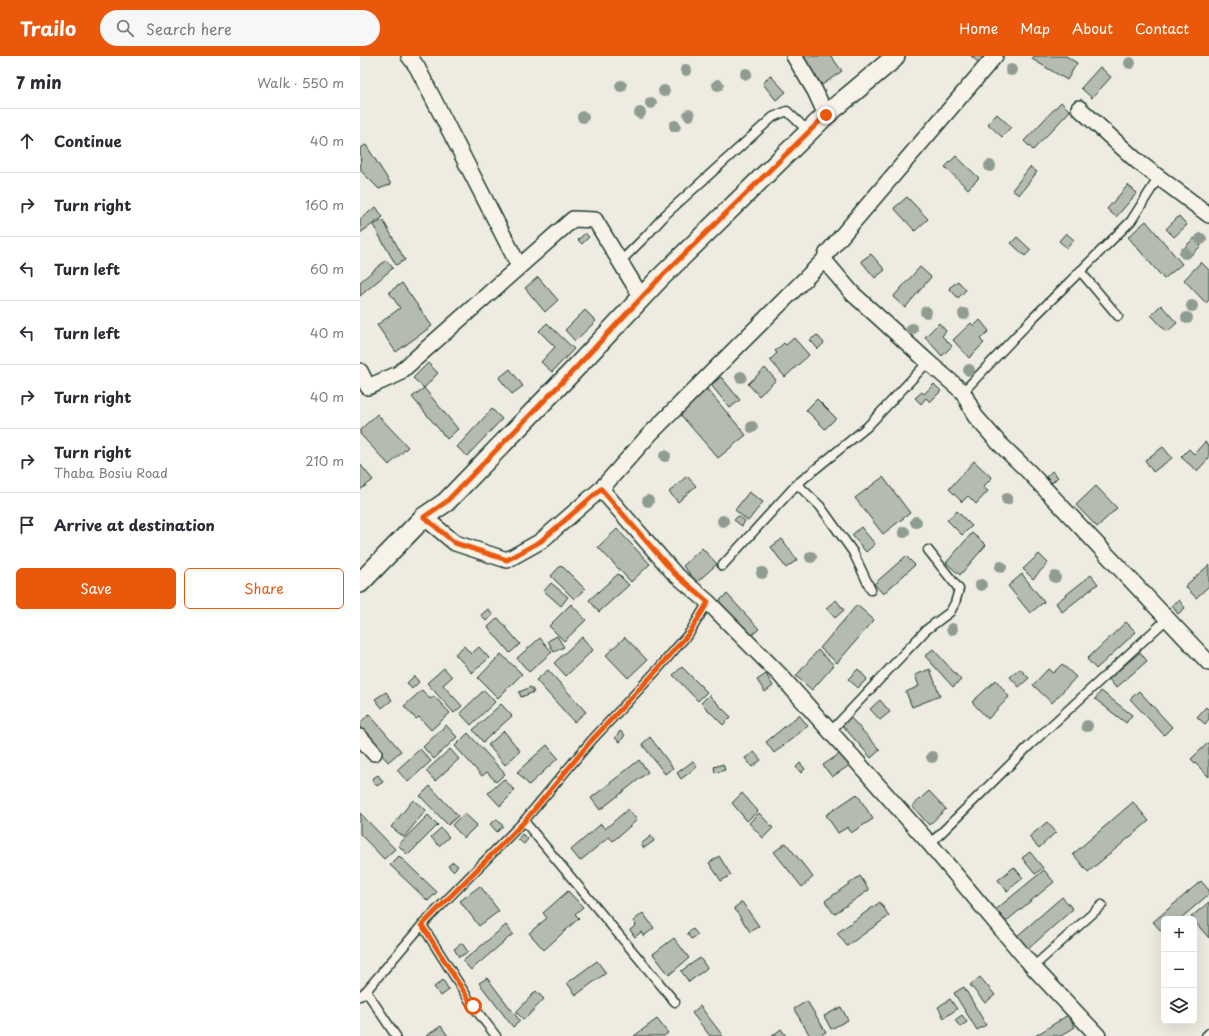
<!DOCTYPE html>
<html lang="en">
<head>
<meta charset="utf-8">
<style>
	:root { --surface:#fff; --page:#f7f7f7; --text:#2b2b33; --muted:#7c7c81; --line:#e1e1e2; --accent:#ea580c }
	body { margin:0; font-family:"Playpen Sans",sans-serif; background:var(--page); color:var(--text) }
	.controls { position:absolute; right:12px; bottom:12px; display:grid; overflow:hidden; border-radius:6px; box-shadow:0 4px 16px #0002 }
	.controls button { width:36px; height:36px; display:grid; place-items:center; padding:0; border:0; border-bottom:1px solid var(--line); background:var(--surface); color:var(--text); font:20px sans-serif }
	.stop { position:absolute; width:12px; height:12px; margin:-9px; border:3px solid #ea580c; border-radius:50%; background:#fff }
	.stop.end { background:#ea580c; border-color:#fff; box-shadow:0 1px 4px #0008 }
	.list { margin:0; padding:0; list-style:none }
	h2 { display:flex; justify-content:space-between; align-items:center; height:52px; margin:0; padding:0 16px; font-size:17px }
	h2 small { font-size:13px; font-weight:400; color:var(--muted) }
	.list li { display:grid; grid-template-columns:26px 1fr auto; gap:12px; align-items:center; box-sizing:border-box; height:64px; padding:0 16px; border-top:1px solid var(--line) }
	.list b { display:block; font-size:15px; white-space:nowrap }
	.list p { margin:0; font-size:13px; white-space:nowrap; color:var(--muted) }
	.list em { font-size:13px; font-style:normal; color:var(--muted) }
	.actions { display:flex; gap:8px; padding:12px 16px }
	.actions a { flex:1; padding:9px 0; border:1px solid var(--accent); border-radius:6px; text-align:center; font-size:14px; color:var(--accent) }
	.actions .main { background:var(--accent); color:#fff }
	.icon { flex:none; width:22px; height:22px; fill:none; stroke:currentColor; stroke-width:2; stroke-linecap:round; stroke-linejoin:round }
	.map { position:relative; flex:none; width:849px; height:980px; overflow:hidden }
	header { display:flex; align-items:center; gap:24px; box-sizing:border-box; height:56px; padding:0 20px; background:var(--accent); color:#fff }
	header strong { font-size:19px }
	nav { display:flex; gap:22px; margin-inline-start:auto; font-size:14px }
	.search { width:280px; height:36px; background:var(--page); display:flex; align-items:center; gap:10px; box-sizing:border-box; padding:0 14px; border-radius:22px; color:var(--muted); font-size:15px }
	main { display:flex }
	aside { flex:1; background:var(--surface) }
	.map>svg:first-child { display:block }
	.building { fill:#b5bbb0; stroke:#1f3d34 }
	.lines { fill:none; stroke-linecap:round; stroke-linejoin:round }
	.service-casing { stroke:#1f3d34; stroke-width:11 }
	.minor-casing { stroke:#1f3d34; stroke-width:18 }
	.tertiary-casing { stroke:#1f3d34; stroke-width:22 }
	.service { stroke:#f7f3e8; stroke-width:8 }
	.minor { stroke:#f7f3e8; stroke-width:15 }
	.tertiary { stroke:#f7f3e8; stroke-width:19 }
	.tree { fill:#8f9c92 }
	.route { stroke:#ea580c; stroke-width:5 }
</style>
</head>
<body>
<header>
<strong>Trailo</strong>
<div class="search"><svg class="icon" aria-label="search" viewBox="0 0 24 24"><circle cx="10" cy="10" r="6"/><path d="M15 15l6 6"/></svg>Search here</div>
<nav><a>Home</a><a>Map</a><a>About</a><a>Contact</a></nav>
</header>
<main>
<aside>
<h2>7 min<small>Walk · 550 m</small></h2>
<ul class="list">
<li><svg class="icon" aria-label="ahead" viewBox="0 0 24 24"><path d="M12 20V5M6 11l6-6 6 6"/></svg><div><b>Continue</b></div><em>40 m</em></li>
<li><svg class="icon" aria-label="right" viewBox="0 0 24 24"><path d="M7 20v-9h11M14 6l5 5-5 5"/></svg><div><b>Turn right</b></div><em>160 m</em></li>
<li><svg class="icon" aria-label="left" viewBox="0 0 24 24"><path d="M17 20v-9H6M10 6l-5 5 5 5"/></svg><div><b>Turn left</b></div><em>60 m</em></li>
<li><svg class="icon" aria-label="left" viewBox="0 0 24 24"><path d="M17 20v-9H6M10 6l-5 5 5 5"/></svg><div><b>Turn left</b></div><em>40 m</em></li>
<li><svg class="icon" aria-label="right" viewBox="0 0 24 24"><path d="M7 20v-9h11M14 6l5 5-5 5"/></svg><div><b>Turn right</b></div><em>40 m</em></li>
<li><svg class="icon" aria-label="right" viewBox="0 0 24 24"><path d="M7 20v-9h11M14 6l5 5-5 5"/></svg><div><b>Turn right</b><p>Thaba Bosiu Road</p></div><em>210 m</em></li>
<li><svg class="icon" aria-label="arrive" viewBox="0 0 24 24"><path d="M6 21V4h12l-3 4 3 4H6"/></svg><div><b>Arrive at destination</b></div></li>
</ul>
<div class="actions"><a class="main">Save</a><a>Share</a></div>
</aside>
<div class="map">
<svg width="849" height="980" viewBox="0 0 849 980">
	<rect width="100%" height="100%" fill="#eeece1"/>
	<filter id="ink" filterUnits="userSpaceOnUse"><feTurbulence type="fractalNoise" baseFrequency=".025" numOctaves="2"/><feDisplacementMap in="SourceGraphic" scale="8" xChannelSelector="R" yChannelSelector="G"/><feConvolveMatrix kernelMatrix="1 2 1 2 8 2 1 2 1" color-interpolation-filters="sRGB"/></filter>
	<g filter="url(#ink)">
		<g class="building">
			<polygon points="441,0 471,0 482,15 462,29"/>
			<polygon points="611,0 624,0 618,6"/>
			<polygon points="674,0 706,0 717,7 707,24 672,3"/>
			<polygon points="740,11 751,21 732,42 721,32"/>
			<polygon points="410,19 426,36 416,44 403,28"/>
			<polygon points="701,46 710,55 673,94 664,85"/>
			<polygon points="637,58 651,71 642,81 628,68"/>
			<polygon points="6,89 31,128 19,133 1,115 0,92"/>
			<polygon points="596,100 619,122 608,133 585,111"/>
			<polygon points="670,111 677,116 659,139 652,134"/>
			<polygon points="768,129 777,137 756,161 747,153"/>
			<polygon points="547,141 568,163 555,175 534,152"/>
			<polygon points="16,151 23,161 0,177 0,163"/>
			<polygon points="819,160 827,169 814,181 806,173"/>
			<polygon points="23,164 45,204 36,209 13,169"/>
			<polygon points="786,165 822,208 804,223 768,181"/>
			<polygon points="225,177 229,181 222,188 218,184"/>
			<polygon points="706,177 714,184 707,192 699,185"/>
			<polygon points="657,181 671,194 665,200 651,187"/>
			<polygon points="834,182 841,190 829,201 822,194"/>
			<polygon points="511,198 525,214 515,222 501,205"/>
			<polygon points="26,204 33,212 0,240 0,226"/>
			<polygon points="841,206 849,214 849,244 846,247 824,224"/>
			<polygon points="560,211 571,221 545,252 533,241"/>
			<polygon points="178,221 198,244 185,256 165,232"/>
			<polygon points="598,225 606,234 598,242 589,232"/>
			<polygon points="42,227 72,270 36,296 17,269 40,252 29,236"/>
			<polygon points="801,249 817,267 807,276 791,259"/>
			<polygon points="225,254 236,265 215,285 205,274"/>
			<polygon points="620,264 629,275 620,283 624,287 609,302 593,284 611,267 614,270"/>
			<polygon points="187,267 214,293 192,316 181,306 195,291 179,275"/>
			<polygon points="579,267 586,275 582,280 592,290 582,300 565,281"/>
			<polygon points="457,279 464,287 458,293 450,284"/>
			<polygon points="434,282 449,299 425,321 410,304 417,297 415,295 424,287 426,289"/>
			<polygon points="68,307 78,317 64,332 53,322"/>
			<polygon points="405,312 416,324 399,340 388,328"/>
			<polygon points="150,313 163,330 152,338 139,322"/>
			<polygon points="361,321 380,344 370,352 351,329"/>
			<polygon points="574,328 581,335 570,346 566,342 561,348 555,342 562,336 564,338"/>
			<polygon points="64,332 98,373 87,383 52,341"/>
			<polygon points="347,333 386,379 358,402 319,357"/>
			<polygon points="457,343 476,362 465,373 446,354"/>
			<polygon points="132,353 142,363 107,400 97,391"/>
			<polygon points="17,358 48,391 29,409 0,378 0,374"/>
			<polygon points="845,386 849,390 849,402 837,415 821,401 829,393 834,398"/>
			<polygon points="803,391 812,402 793,416 785,404"/>
			<polygon points="614,405 632,422 623,431 628,435 616,448 608,440 602,446 589,433"/>
			<polygon points="0,408 13,424 0,434"/>
			<polygon points="692,415 698,421 692,427 686,421"/>
			<polygon points="327,420 336,430 318,446 309,436"/>
			<polygon points="523,421 550,457 523,478 495,442"/>
			<polygon points="736,430 757,452 737,471 716,449"/>
			<polygon points="389,436 403,446 388,465 375,454"/>
			<polygon points="597,455 612,470 602,479 587,464"/>
			<polygon points="378,460 385,465 382,470 374,464"/>
			<polygon points="501,471 515,488 506,496 492,479"/>
			<polygon points="257,473 290,508 271,526 238,491"/>
			<polygon points="612,477 626,489 600,519 586,507"/>
			<polygon points="422,483 437,504 426,512 411,491"/>
			<polygon points="342,492 357,508 337,526 323,510"/>
			<polygon points="679,498 688,507 673,523 663,513"/>
			<polygon points="546,500 555,509 523,538 514,528"/>
			<polygon points="201,509 225,533 214,543 191,520"/>
			<polygon points="849,509 849,530 836,542 825,530"/>
			<polygon points="258,518 269,529 239,556 229,544"/>
			<polygon points="662,518 684,546 670,557 648,530"/>
			<polygon points="731,519 738,528 702,556 696,547"/>
			<polygon points="191,527 208,541 201,550 184,535"/>
			<polygon points="367,538 399,573 391,580 359,545"/>
			<polygon points="476,544 484,554 475,562 466,552"/>
			<polygon points="819,544 825,552 818,558 812,549"/>
			<polygon points="211,548 226,564 204,585 189,570"/>
			<polygon points="497,549 514,564 477,607 460,592"/>
			<polygon points="128,553 133,559 126,565 121,559"/>
			<polygon points="138,562 160,588 150,597 128,571"/>
			<polygon points="766,566 776,576 736,613 727,603"/>
			<polygon points="197,580 204,591 194,596 188,585"/>
			<polygon points="222,581 233,594 206,620 194,607"/>
			<polygon points="265,581 287,604 268,622 246,599"/>
			<polygon points="180,582 192,596 169,616 157,602"/>
			<polygon points="104,590 111,598 119,591 129,602 112,617 95,598"/>
			<polygon points="573,593 601,624 593,631 565,600"/>
			<polygon points="458,594 474,609 452,634 436,620"/>
			<polygon points="780,596 787,605 756,632 749,623"/>
			<polygon points="141,598 162,618 138,642 118,622"/>
			<polygon points="702,608 716,621 692,647 673,629 688,613 693,617"/>
			<polygon points="322,611 347,636 338,645 313,619"/>
			<polygon points="84,612 92,621 83,629 102,650 94,657 67,627"/>
			<polygon points="498,613 507,623 498,632 488,623"/>
			<polygon points="570,613 580,640 552,651 546,636 559,630 555,619"/>
			<polygon points="660,613 669,622 659,631 650,621"/>
			<polygon points="188,614 226,656 214,666 176,624"/>
			<polygon points="406,618 413,630 405,636 397,624"/>
			<polygon points="54,620 59,626 52,633 47,627"/>
			<polygon points="636,624 649,641 628,663 612,646"/>
			<polygon points="171,631 174,636 161,641 159,636"/>
			<polygon points="62,634 70,643 74,640 90,657 71,674 59,661 56,663 44,650"/>
			<polygon points="124,634 135,646 111,669 100,657"/>
			<polygon points="741,635 772,659 766,667 735,643"/>
			<polygon points="779,635 812,671 804,679 770,643"/>
			<polygon points="26,636 32,644 22,652 15,643"/>
			<polygon points="349,639 371,661 363,669 341,647"/>
			<polygon points="520,644 530,656 520,664 510,653"/>
			<polygon points="141,648 152,660 123,686 113,674"/>
			<polygon points="846,651 849,654 849,663 845,668 837,661"/>
			<polygon points="9,658 41,695 28,706 0,674 0,667"/>
			<polygon points="439,659 448,670 414,697 406,686"/>
			<polygon points="490,661 520,694 511,702 482,669"/>
			<polygon points="86,669 97,681 74,703 63,691"/>
			<polygon points="144,675 160,695 145,709 128,689"/>
			<polygon points="260,675 265,679 260,686 255,682"/>
			<polygon points="108,677 145,718 136,726 127,716 122,720 95,690"/>
			<polygon points="290,681 313,712 305,718 282,688"/>
			<polygon points="849,686 849,721 831,703"/>
			<polygon points="187,689 198,702 169,729 157,716"/>
			<polygon points="60,693 71,705 48,726 37,714"/>
			<polygon points="90,693 99,703 75,725 66,715"/>
			<polygon points="394,696 401,704 392,711 385,702"/>
			<polygon points="481,697 490,709 472,721 463,709"/>
			<polygon points="279,704 288,716 240,754 231,742"/>
			<polygon points="333,705 337,711 321,723 317,717"/>
			<polygon points="440,707 445,713 441,717 436,711"/>
			<polygon points="363,708 365,714 355,717 354,711"/>
			<polygon points="18,719 23,726 17,730 12,723"/>
			<polygon points="144,723 155,735 140,750 128,737"/>
			<polygon points="70,730 98,760 88,769 60,740"/>
			<polygon points="569,735 586,753 569,769 552,750"/>
			<polygon points="382,737 398,755 387,765 372,747"/>
			<polygon points="497,738 513,763 491,777 488,771 478,777 466,759"/>
			<polygon points="53,744 66,754 44,781 31,771"/>
			<polygon points="773,746 789,765 728,816 713,798"/>
			<polygon points="268,753 277,764 253,785 249,781 220,805 211,794 241,768 245,773"/>
			<polygon points="0,757 35,793 24,803 0,778"/>
			<polygon points="104,757 117,769 104,782 92,769"/>
			<polygon points="399,757 413,772 403,782 389,767"/>
			<polygon points="68,759 78,769 48,799 38,789"/>
			<polygon points="137,763 143,770 137,776 130,768"/>
			<polygon points="687,766 696,776 679,792 669,781"/>
			<polygon points="81,772 89,781 79,790 71,781"/>
			<polygon points="162,778 168,783 164,788 158,783"/>
			<polygon points="291,780 294,785 284,792 281,788"/>
			<polygon points="426,787 453,821 442,831 414,796"/>
			<polygon points="670,796 683,812 675,818 662,802"/>
			<polygon points="39,800 77,836 68,845 30,809"/>
			<polygon points="359,800 371,819 361,825 349,807"/>
			<polygon points="93,806 98,810 93,815 88,810"/>
			<polygon points="654,811 663,822 647,835 638,824"/>
			<polygon points="684,814 694,826 644,867 634,855"/>
			<polygon points="500,820 509,834 474,858 465,845"/>
			<polygon points="841,825 849,834 849,838 820,863 804,863 804,876 803,877 793,866"/>
			<polygon points="120,830 139,855 119,870 100,845"/>
			<polygon points="208,835 223,851 215,858 219,862 184,894 169,877 187,862 183,857"/>
			<polygon points="702,841 713,853 667,894 656,881"/>
			<polygon points="382,846 399,870 390,876 374,852"/>
			<polygon points="520,846 529,860 487,890 477,877"/>
			<polygon points="849,846 849,882 834,865 834,863 831,861"/>
			<polygon points="283,857 294,872 284,880 281,876 275,881 270,874 276,869 273,865"/>
			<polygon points="146,869 153,878 111,914 103,905"/>
			<polygon points="333,873 338,879 331,883 327,877"/>
			<polygon points="314,882 329,902 309,919 293,898"/>
			<polygon points="102,887 108,896 99,901 94,893"/>
			<polygon points="340,902 347,912 329,926 321,915"/>
			<polygon points="237,905 246,917 216,939 207,927"/>
			<polygon points="620,921 635,939 625,947 610,929"/>
			<polygon points="127,922 160,965 153,971 119,927"/>
			<polygon points="83,924 89,934 81,940 74,931"/>
			<polygon points="604,931 626,969 617,974 594,937"/>
			<polygon points="176,935 184,943 164,964 156,956"/>
			<polygon points="590,943 597,953 584,962 578,951"/>
			<polygon points="447,945 466,976 459,980 450,980 434,953"/>
			<polygon points="340,950 363,980 350,980 332,957"/>
			<polygon points="481,951 488,964 471,973 464,960"/>
			<polygon points="602,959 607,966 600,971 595,964"/>
			<polygon points="708,959 715,971 701,980 675,980"/>
			<polygon points="297,963 308,977 304,980 274,980"/>
			<polygon points="81,970 88,980 66,980"/>
			<polygon points="421,973 426,980 412,980"/>
		</g>
		<g class="lines">
			<defs>
				<g id="service">
					<polyline points="261,205 287,179 306,158 413,61 427,55 449,76"/>
					<polyline points="720,215 758,260"/>
					<polyline points="603,336 673,262 771,165 799,121"/>
					<polyline points="437,428 460,450 493,496 511,534"/>
					<polyline points="362,510 437,428 507,371 568,306"/>
					<polyline points="470,676 566,574 590,556 595,547 599,533 568,494"/>
					<polyline points="164,765 315,946"/>
					<polyline points="570,788 670,689 808,562"/>
					<polyline points="62,869 113,950 136,980"/>
					<polyline points="673,911 742,849"/>
					<polyline points="6,935 36,980"/>
					<polyline points="0,940 6,935 62,869 164,765 231,685 298,613 330,576 348,546"/>
					<polyline points="846,980 849,977"/>
				</g>
				<g id="minor">
					<polyline points="49,0 57,11 159,210"/>
					<polyline points="434,0 455,35 466,59"/>
					<polyline points="719,52 777,105 849,159"/>
					<polyline points="464,204 492,237 568,306 603,336 615,360 638,386 669,416 849,607"/>
					<polyline points="0,315 8,331 38,318 213,163 235,164 282,242"/>
					<polyline points="241,433 314,517 348,546 421,620 570,788 673,911 738,980"/>
					<polyline points="64,461 95,487 147,504 181,485 241,433 289,379 464,204 467,197 635,0"/>
					<polyline points="0,681 14,697"/>
				</g>
				<polyline id="tertiary" points="0,527 64,461 86,446 210,318 299,223 466,59 533,3 535,0"/>
			</defs>
			<use href="#service" class="service-casing"/>
			<use href="#minor" class="minor-casing"/>
			<use href="#tertiary" class="tertiary-casing"/>
			<use href="#service" class="service"/>
			<use href="#minor" class="minor"/>
			<use href="#tertiary" class="tertiary"/>
		</g>
		<g class="tree">
			<circle cx="770" cy="7" r="6"/>
			<circle cx="326" cy="14" r="6"/>
			<circle cx="651" cy="14" r="6"/>
			<circle cx="386" cy="18" r="6"/>
			<circle cx="358" cy="29" r="6"/>
			<circle cx="261" cy="30" r="6"/>
			<circle cx="304" cy="35" r="6"/>
			<circle cx="291" cy="47" r="6"/>
			<circle cx="280" cy="57" r="6"/>
			<circle cx="329" cy="59" r="6"/>
			<circle cx="223" cy="61" r="6"/>
			<circle cx="315" cy="70" r="6"/>
			<circle cx="630" cy="110" r="6"/>
			<circle cx="841" cy="183" r="6"/>
			<circle cx="825" cy="197" r="6"/>
			<circle cx="832" cy="250" r="6"/>
			<circle cx="566" cy="256" r="6"/>
			<circle cx="604" cy="258" r="6"/>
			<circle cx="827" cy="262" r="6"/>
			<circle cx="552" cy="273" r="6"/>
			<circle cx="609" cy="314" r="6"/>
			<circle cx="381" cy="321" r="6"/>
			<circle cx="392" cy="371" r="6"/>
			<circle cx="305" cy="400" r="6"/>
			<circle cx="647" cy="443" r="6"/>
			<circle cx="288" cy="445" r="6"/>
			<circle cx="363" cy="465" r="6"/>
			<circle cx="556" cy="466" r="6"/>
			<circle cx="544" cy="476" r="6"/>
			<circle cx="451" cy="501" r="6"/>
			<circle cx="641" cy="511" r="6"/>
			<circle cx="402" cy="517" r="6"/>
			<circle cx="695" cy="521" r="6"/>
			<circle cx="621" cy="529" r="6"/>
			<circle cx="592" cy="573" r="6"/>
			<circle cx="727" cy="670" r="6"/>
			<circle cx="572" cy="701" r="6"/>
		</g>
	</g>
	<g class="lines" filter="url(#ink)">
		<polyline class="route" points="113,950 62,869 164,766 231,685 298,613 330,576 348,546 314,517 241,433 181,485 147,504 95,487 64,461 86,446 210,318 299,223 466,59"/>
	</g>
</svg>
<div class="controls">
<button>+</button>
<button>−</button>
<button><svg class="icon" aria-label="layers" viewBox="0 0 24 24"><path d="M12 4l9 5-9 5-9-5zM3 14l9 5 9-5"/></svg></button>
</div>
<div class="stop" style="left:113px;top:950px"></div>
<div class="stop end" style="left:466px;top:59px"></div>
</div>
</main>
</body>
</html>
